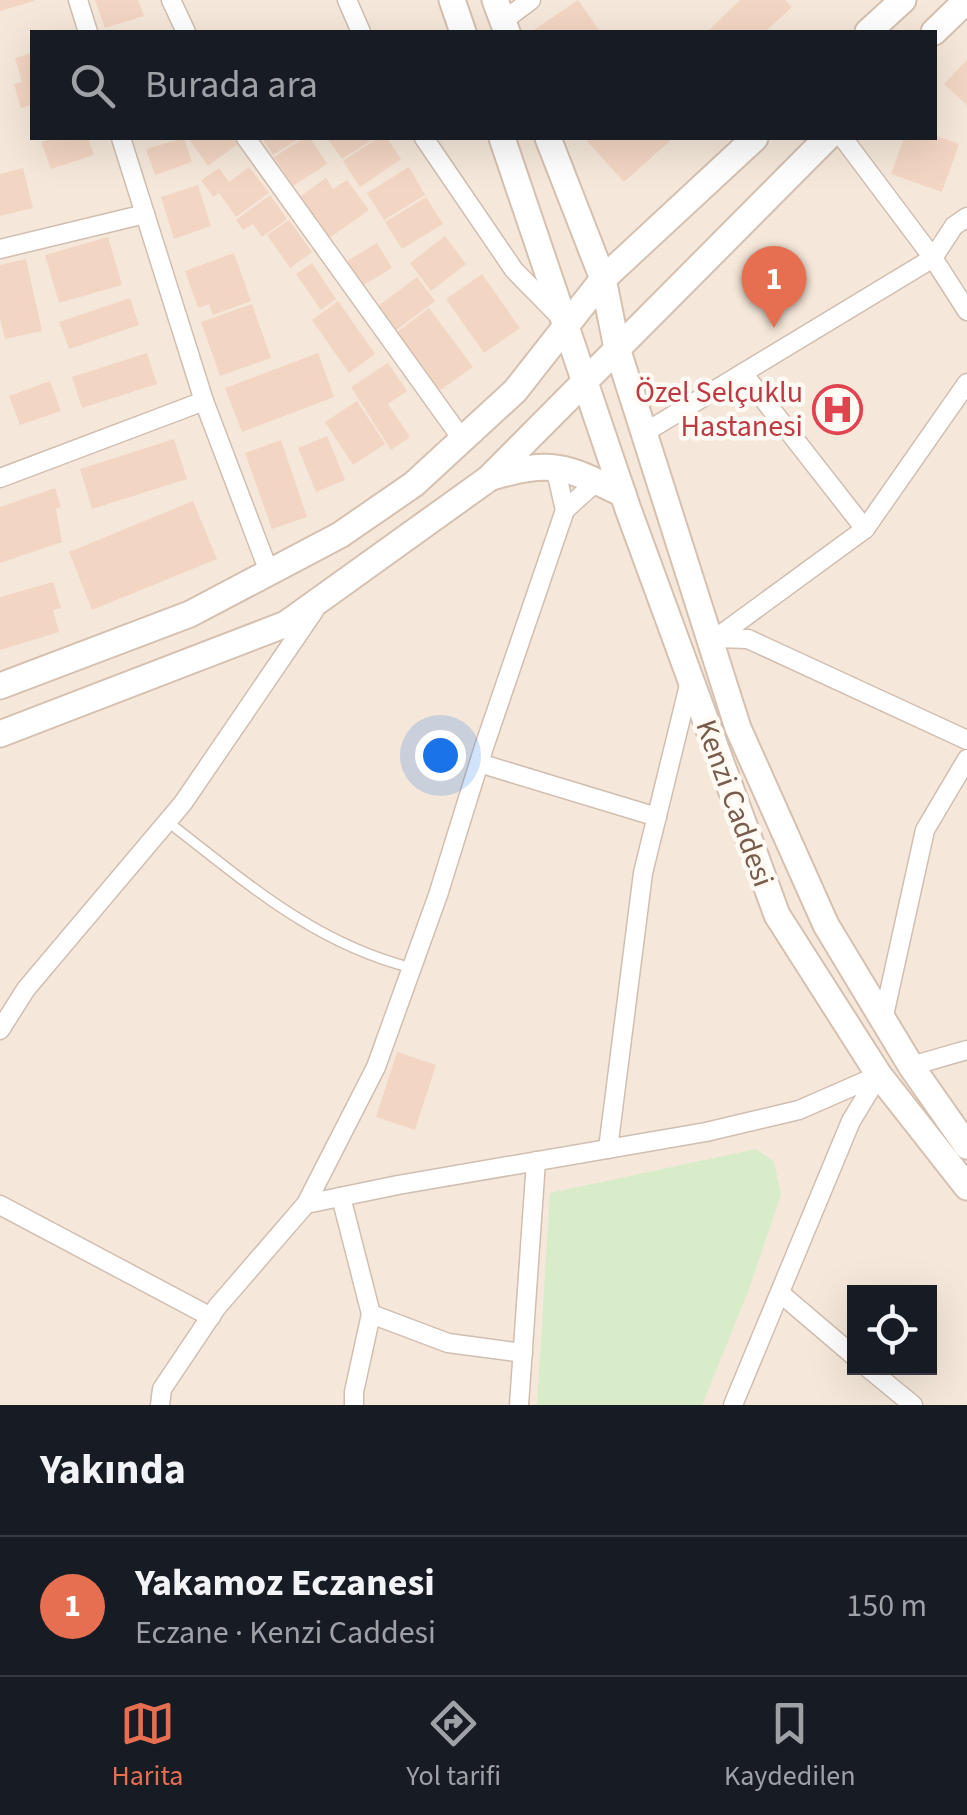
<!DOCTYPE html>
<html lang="tr">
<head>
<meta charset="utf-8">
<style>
	:root { --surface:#171b24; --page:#242831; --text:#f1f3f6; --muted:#9ea1a6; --line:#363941; --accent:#e76f51 }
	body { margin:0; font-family:"Source Sans 3",sans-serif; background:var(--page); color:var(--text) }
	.controls { position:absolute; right:30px; bottom:30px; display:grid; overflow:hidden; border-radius:0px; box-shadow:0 10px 40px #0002 }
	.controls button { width:90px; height:90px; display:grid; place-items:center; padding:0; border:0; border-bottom:2px solid var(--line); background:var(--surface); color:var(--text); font:50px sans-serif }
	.you { position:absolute; left:440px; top:755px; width:35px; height:35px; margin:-25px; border:8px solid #fff; border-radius:50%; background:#1a73e8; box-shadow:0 0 0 15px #1a73e833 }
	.badge { display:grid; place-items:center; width:65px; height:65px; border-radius:50%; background:var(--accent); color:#fff; font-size:32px; font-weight:700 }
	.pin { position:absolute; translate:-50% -82px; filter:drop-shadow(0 2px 5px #0008) }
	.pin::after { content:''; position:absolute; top:52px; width:35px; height:30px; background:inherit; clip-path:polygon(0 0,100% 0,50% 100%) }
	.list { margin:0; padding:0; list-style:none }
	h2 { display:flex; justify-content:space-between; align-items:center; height:130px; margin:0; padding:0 40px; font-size:42px }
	h2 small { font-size:32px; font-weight:400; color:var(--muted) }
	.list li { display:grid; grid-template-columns:65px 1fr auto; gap:30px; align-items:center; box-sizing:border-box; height:140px; padding:0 40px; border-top:2px solid var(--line) }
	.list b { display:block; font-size:38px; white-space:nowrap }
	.list p { margin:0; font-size:32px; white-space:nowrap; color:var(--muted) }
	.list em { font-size:32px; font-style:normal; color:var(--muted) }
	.icon { flex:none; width:55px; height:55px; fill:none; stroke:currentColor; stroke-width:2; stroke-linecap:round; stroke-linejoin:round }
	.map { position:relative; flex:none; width:967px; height:1405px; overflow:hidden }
	.search { position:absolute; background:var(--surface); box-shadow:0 10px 40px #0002; left:30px; right:30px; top:30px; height:110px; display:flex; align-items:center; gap:25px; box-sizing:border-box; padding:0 35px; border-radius:0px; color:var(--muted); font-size:38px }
	.sheet { height:270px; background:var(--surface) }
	nav { display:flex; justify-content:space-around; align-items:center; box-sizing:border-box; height:140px; border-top:2px solid var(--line); background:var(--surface); font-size:28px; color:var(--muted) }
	nav a { display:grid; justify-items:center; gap:5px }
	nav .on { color:var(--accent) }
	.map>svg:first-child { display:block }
	.residential { fill:#f5e8da; fill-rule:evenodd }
	.green { fill:#d8ecc9 }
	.building { fill:#f3d5c3 }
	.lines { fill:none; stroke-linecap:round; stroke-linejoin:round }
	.lane-casing { stroke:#d1beb0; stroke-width:12 }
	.street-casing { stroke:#d1beb0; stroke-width:21 }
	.secondary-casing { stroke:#d6c0b0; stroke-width:29 }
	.lane { stroke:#fff; stroke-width:9 }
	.street { stroke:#fff; stroke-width:18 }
	.secondary { stroke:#fff; stroke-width:25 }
	.labels { text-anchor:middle; stroke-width:9; stroke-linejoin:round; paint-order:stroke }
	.health-label { font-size:30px; fill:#be3a42; stroke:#fffaf3; text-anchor:end }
	.street-label { font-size:30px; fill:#7a5c4d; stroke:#fffaf3 }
</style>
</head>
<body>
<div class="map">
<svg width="967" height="1405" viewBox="0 0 967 1405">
	<rect width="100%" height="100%" fill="#fdf6ec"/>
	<path class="residential" d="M 0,0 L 967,0 L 967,1405 L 0,1405 ZM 32,32 L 934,32 L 934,138 L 32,138 ZM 854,1292 L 930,1292 L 930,1368 L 854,1368 Z"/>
	<polygon class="green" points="756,1149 774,1162 781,1195 748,1292 702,1405 537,1405 550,1193"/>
	<g class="building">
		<polygon points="0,0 34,0 34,1 0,11"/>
		<polygon points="95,0 138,0 144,16 105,28"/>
		<polygon points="578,0 599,30 596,32 531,32"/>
		<polygon points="740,0 785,0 792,7 765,32 711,32 709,30"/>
		<polygon points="32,53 32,105 21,108 14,84 22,82 15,58"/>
		<polygon points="967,60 967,105 944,84"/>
		<polygon points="934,135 959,144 942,192 891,174 904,138"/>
		<polygon points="54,138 88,138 94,155 51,169 41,142"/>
		<polygon points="184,138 192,162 155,175 146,149"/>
		<polygon points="188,138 233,138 238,144 208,166"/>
		<polygon points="262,138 300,138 273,155"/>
		<polygon points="304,138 310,138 327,164 293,186 274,157"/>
		<polygon points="327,138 375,138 342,159"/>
		<polygon points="378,138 387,138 401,159 360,187 343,161"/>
		<polygon points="591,138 673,138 624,182 587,141"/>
		<polygon points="249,167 269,193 236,217 219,193 213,197 201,180 219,168 229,182"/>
		<polygon points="409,167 425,195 384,220 367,193"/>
		<polygon points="23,168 33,208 0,216 0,174"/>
		<polygon points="326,178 333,189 347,180 369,210 328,239 298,198"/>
		<polygon points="198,185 211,226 174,239 161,197"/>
		<polygon points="270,195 287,219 262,237 253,224 243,230 236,220"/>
		<polygon points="426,197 443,224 402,249 385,222"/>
		<polygon points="289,220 312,252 290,268 267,235"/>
		<polygon points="445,236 466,264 431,291 410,263"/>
		<polygon points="108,237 122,285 59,303 45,255"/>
		<polygon points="377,243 392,268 362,286 347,261"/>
		<polygon points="234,253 251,301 213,315 209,304 198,308 185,271"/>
		<polygon points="26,259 42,331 5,339 0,318 0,265"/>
		<polygon points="312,263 336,299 321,310 296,274"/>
		<polygon points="482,274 520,328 484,353 446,299"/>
		<polygon points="417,277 435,301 395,331 377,307"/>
		<polygon points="130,298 139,325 69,349 59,322"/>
		<polygon points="338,301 375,354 349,373 312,320"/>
		<polygon points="252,304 271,358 220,376 201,322"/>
		<polygon points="429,308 473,367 439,391 396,333"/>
		<polygon points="147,353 157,384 82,408 72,377"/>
		<polygon points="318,353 334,397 242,432 225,388"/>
		<polygon points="388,363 407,391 388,404 410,437 391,450 351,387"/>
		<polygon points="50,381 61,411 20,425 9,396"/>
		<polygon points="357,401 385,444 353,465 325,422"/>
		<polygon points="327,436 345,480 316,492 298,448"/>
		<polygon points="174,439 187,479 92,509 80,469"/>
		<polygon points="281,440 307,517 272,529 245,453"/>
		<polygon points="55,488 61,507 56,509 62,542 0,563 0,507"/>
		<polygon points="193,501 217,559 92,610 69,552"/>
		<polygon points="53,582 61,608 53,610 59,632 0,650 0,597"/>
		<polygon points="397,1052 436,1065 415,1130 376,1117"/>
	</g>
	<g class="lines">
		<defs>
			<path id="lane" d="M 168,822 C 246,882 313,943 412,968"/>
			<g id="street">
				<polyline points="78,0 88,32"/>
				<polyline points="171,0 186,32"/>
				<polyline points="347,0 361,32"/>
				<polyline points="503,21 531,0"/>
				<polyline points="121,138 204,401 269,572"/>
				<polyline points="246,138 462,439"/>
				<polyline points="424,138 514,270 559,316"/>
				<polyline points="843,138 933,258 967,311"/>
				<polyline points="0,249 145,214"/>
				<polyline points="644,433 933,258 954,226 967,217"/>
				<polyline points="555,467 565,510"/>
				<polyline points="0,478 204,401"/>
				<polyline points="865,529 967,383"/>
				<polyline points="716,638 865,529 743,373"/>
				<polyline points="716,638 748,639 967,740"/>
				<polyline points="479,763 657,817"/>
				<polyline points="883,1020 925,830 967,759"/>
				<polyline points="0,1030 26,989 183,803 314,611"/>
				<polyline points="911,1066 967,1050"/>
				<polyline points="608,1149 643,873 690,681"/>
				<polyline points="341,1197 371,1314 354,1392 354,1405"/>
				<polyline points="306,1204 398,1185 706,1132 799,1110 879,1075"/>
				<polyline points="0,1205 211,1317"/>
				<polyline points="780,1293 854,1356"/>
				<polyline points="371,1314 448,1343 523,1353"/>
				<polyline points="868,1368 913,1405"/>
				<polyline points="160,1405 162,1389 217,1307 306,1204 376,1067 438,895 484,747 565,510 596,482"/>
				<polyline points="519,1405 536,1161"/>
				<polyline points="733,1405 851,1121 879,1075"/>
			</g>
			<g id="secondary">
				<polyline points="452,0 463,32"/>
				<polyline points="495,0 507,32"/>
				<polyline points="868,32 903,0"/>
				<polyline points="934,32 967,0"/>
				<polyline points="502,138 628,509 777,915 879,1075 967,1187"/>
				<polyline points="548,138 603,279 617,348 738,728 826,925 911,1066 967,1146"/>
				<path d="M 492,477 C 553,459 567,467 623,494"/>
				<polyline points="0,686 190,614 340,535 414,484 515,391 603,279 755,138"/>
				<polyline points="0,734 286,624 488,479 827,138"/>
			</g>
		</defs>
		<use href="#lane" class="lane-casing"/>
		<use href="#street" class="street-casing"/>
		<use href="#secondary" class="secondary-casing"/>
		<use href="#lane" class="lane"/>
		<use href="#street" class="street"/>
		<use href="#secondary" class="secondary"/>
	</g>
	<defs>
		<symbol id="hospital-ring" viewBox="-11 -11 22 22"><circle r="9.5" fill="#fffaf3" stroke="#e0444e" stroke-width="1.5"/><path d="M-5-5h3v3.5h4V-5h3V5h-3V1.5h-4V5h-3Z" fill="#e0444e"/></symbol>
	</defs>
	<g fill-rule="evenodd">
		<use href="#hospital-ring" x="810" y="382" width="55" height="55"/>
	</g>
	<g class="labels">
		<g class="health-label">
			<text x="803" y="402">Özel Selçuklu<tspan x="803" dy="34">Hastanesi</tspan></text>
		</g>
		<g class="street-label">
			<text transform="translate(735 803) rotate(70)" y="10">Kenzi Caddesi</text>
		</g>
	</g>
</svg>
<div class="controls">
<button><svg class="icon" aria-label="locate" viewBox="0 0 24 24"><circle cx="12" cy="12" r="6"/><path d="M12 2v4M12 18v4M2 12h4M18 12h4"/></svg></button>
</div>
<div class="you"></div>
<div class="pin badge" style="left:774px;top:328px">1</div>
<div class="search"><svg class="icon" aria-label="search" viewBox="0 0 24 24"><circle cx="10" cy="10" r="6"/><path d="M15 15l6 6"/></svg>Burada ara</div>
</div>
<section class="sheet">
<h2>Yakında<small></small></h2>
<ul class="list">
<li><span class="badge">1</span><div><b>Yakamoz Eczanesi</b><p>Eczane · Kenzi Caddesi</p></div><em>150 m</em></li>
</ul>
</section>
<nav>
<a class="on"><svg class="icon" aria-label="map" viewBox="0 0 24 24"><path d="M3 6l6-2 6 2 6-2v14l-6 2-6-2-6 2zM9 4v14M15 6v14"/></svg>Harita</a>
<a><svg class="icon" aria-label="directions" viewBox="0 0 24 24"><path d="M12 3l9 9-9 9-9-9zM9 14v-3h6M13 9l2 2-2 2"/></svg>Yol tarifi</a>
<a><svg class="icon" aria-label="saved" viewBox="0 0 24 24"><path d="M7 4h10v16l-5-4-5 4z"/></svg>Kaydedilen</a>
</nav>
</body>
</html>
